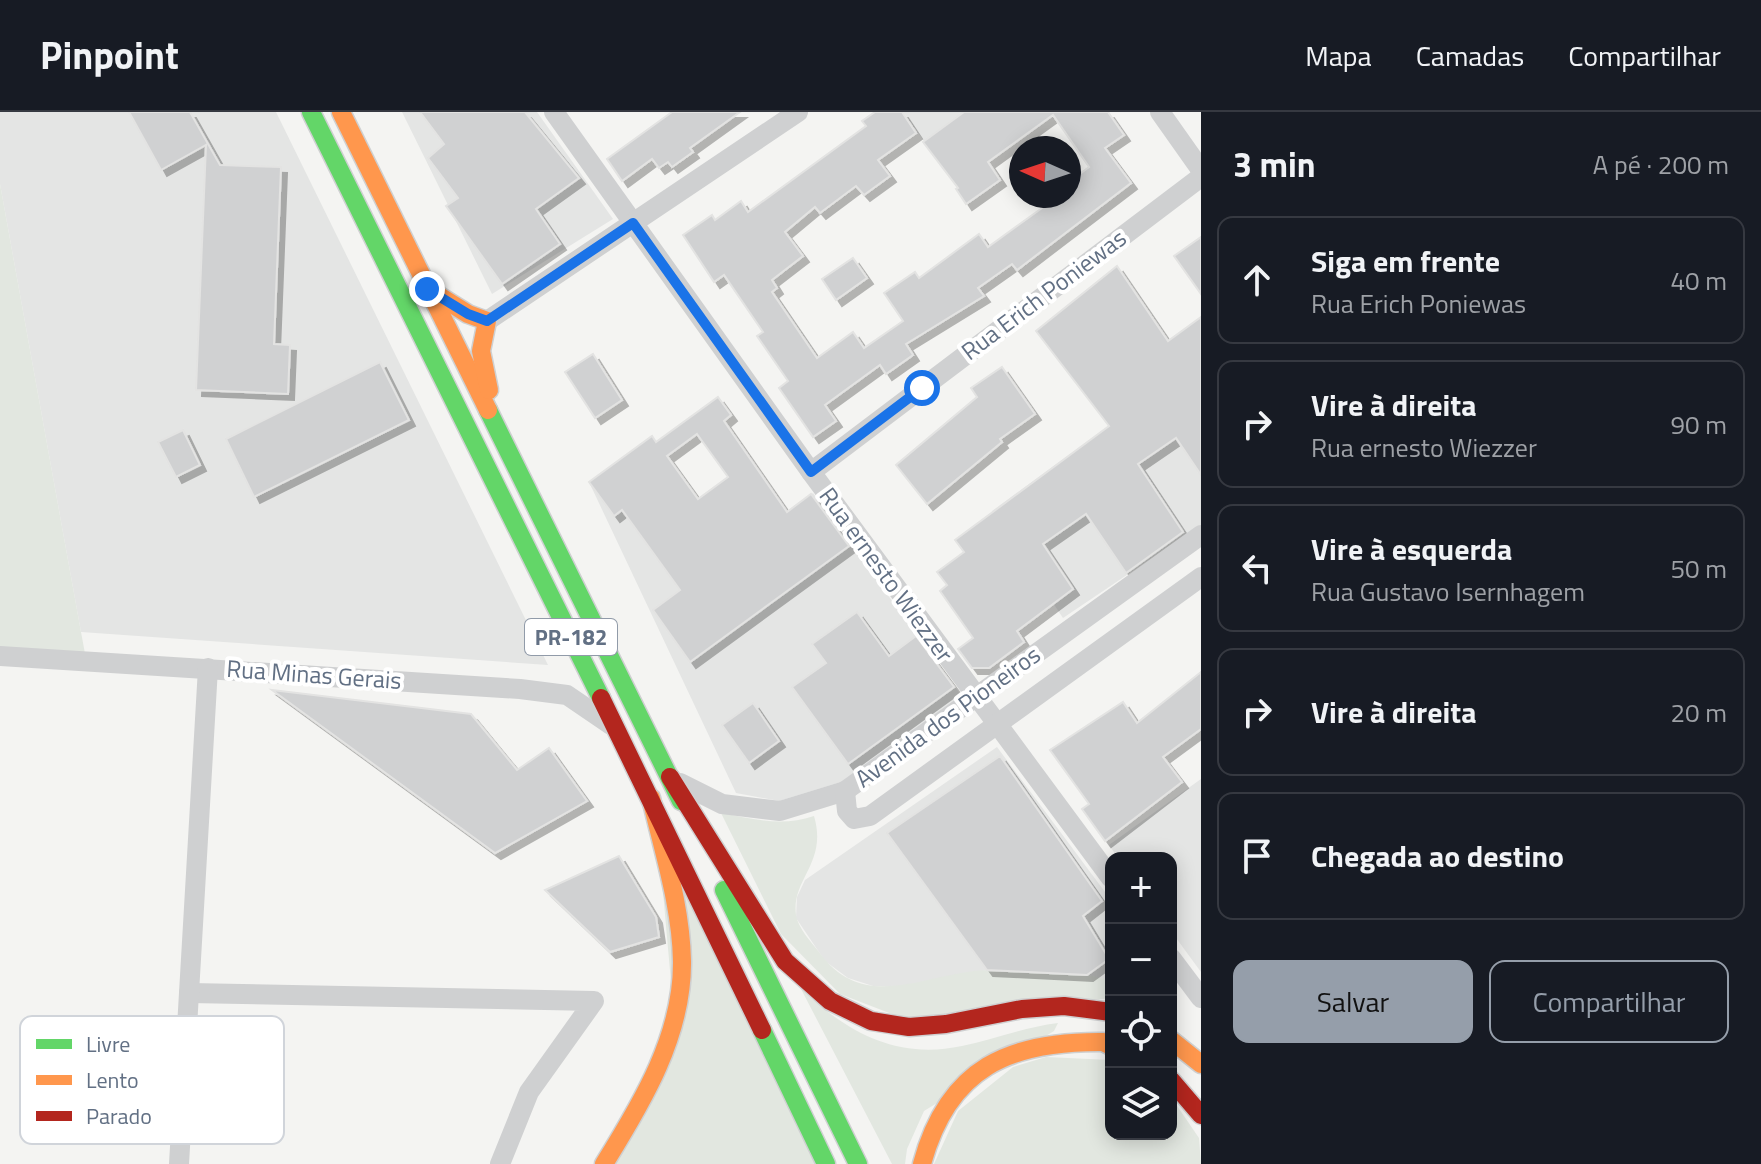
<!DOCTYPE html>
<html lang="pt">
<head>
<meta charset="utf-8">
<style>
	:root { --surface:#171b24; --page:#242831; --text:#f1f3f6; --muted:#9ea1a6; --line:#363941; --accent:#959eaa }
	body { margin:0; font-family:"Titillium Web",sans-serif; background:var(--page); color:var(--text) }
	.controls { position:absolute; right:24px; bottom:24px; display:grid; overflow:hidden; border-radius:16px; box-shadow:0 4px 20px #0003 }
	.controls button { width:72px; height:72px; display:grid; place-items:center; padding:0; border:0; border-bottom:2px solid var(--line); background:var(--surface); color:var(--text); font:40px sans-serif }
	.compass { position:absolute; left:1009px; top:24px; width:72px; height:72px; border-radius:50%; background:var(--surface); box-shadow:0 4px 20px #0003; rotate:273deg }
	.stop { position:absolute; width:24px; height:24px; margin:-18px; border:6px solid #1a73e8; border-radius:50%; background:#fff }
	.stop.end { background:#1a73e8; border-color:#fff; box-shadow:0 2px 8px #0008 }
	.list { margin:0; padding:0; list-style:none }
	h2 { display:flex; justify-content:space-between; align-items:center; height:104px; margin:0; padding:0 32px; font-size:34px }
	h2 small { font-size:26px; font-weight:400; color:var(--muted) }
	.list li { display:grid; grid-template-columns:52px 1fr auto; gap:24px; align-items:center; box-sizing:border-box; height:128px; margin:0 16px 16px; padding:0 16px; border:2px solid var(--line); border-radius:16px }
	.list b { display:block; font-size:30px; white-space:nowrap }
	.list p { margin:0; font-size:26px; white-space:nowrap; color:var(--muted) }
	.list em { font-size:26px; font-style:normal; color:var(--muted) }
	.actions { display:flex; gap:16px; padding:24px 32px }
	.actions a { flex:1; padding:18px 0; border:2px solid var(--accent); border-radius:16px; text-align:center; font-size:28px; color:var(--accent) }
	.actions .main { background:var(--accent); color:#111 }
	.icon { flex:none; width:44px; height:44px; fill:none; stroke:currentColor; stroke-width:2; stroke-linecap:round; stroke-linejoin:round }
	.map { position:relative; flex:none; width:1201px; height:1052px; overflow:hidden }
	header { display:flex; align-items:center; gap:48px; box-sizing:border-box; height:112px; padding:0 40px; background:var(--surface); border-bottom:2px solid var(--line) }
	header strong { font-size:38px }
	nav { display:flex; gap:44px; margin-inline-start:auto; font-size:28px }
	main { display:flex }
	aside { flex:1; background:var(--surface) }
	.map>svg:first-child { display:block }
	.built { fill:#e4e5e4 }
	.green { fill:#e2e7e0 }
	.building { fill:#d0d1d2; stroke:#e3e3e2; stroke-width:2; fill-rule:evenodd; filter:url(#shadow) }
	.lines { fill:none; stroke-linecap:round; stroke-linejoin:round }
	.fast-casing { stroke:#cfd0d1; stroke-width:21 }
	.slow-casing { stroke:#cfd0d1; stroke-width:21 }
	.jam-casing { stroke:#cfd0d1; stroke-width:21 }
	.street { stroke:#cfd0d1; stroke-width:20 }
	.fast { stroke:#63d668; stroke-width:18 }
	.slow { stroke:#ff974d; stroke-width:18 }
	.jam { stroke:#b3261e; stroke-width:18 }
	.route { stroke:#1a73e8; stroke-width:10 }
	.labels { text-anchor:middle; stroke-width:8; stroke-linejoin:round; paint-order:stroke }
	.shield { fill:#fff; stroke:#919ba9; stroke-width:2 }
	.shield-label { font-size:22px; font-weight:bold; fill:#627084 }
	.street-label { font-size:24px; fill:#627084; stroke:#fff }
	.key { fill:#fff; stroke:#d0d4da; stroke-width:2 }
	.key-label { font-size:22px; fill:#627084 }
</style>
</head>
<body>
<header>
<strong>Pinpoint</strong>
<nav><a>Mapa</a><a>Camadas</a><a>Compartilhar</a></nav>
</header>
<main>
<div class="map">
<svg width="1201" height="1052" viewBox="0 0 1201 1052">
	<defs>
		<filter id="shadow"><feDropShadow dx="6" dy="6" stdDeviation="0" flood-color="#0004"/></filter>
	</defs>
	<rect width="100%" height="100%" fill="#f4f4f2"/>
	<g class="built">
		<polygon points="0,0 276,0 548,553 81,520 0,72"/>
		<polygon points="402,0 537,0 613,107 492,182"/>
		<polygon points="903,0 1055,0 956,73"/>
		<polygon points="1117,154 1189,259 1201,363 1201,413 1063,506 992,399 1109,314 1036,219"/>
		<polygon points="652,324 733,439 813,381 961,583 844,669 779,689 736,681 589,370"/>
		<polygon points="997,635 1111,788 1111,869 1087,863 987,858 903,875 873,874 848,866 825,849 796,806 797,785 805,768"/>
		<polygon points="1201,667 1201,860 1171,819 1171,746 1118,746 1109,733"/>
	</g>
	<g class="green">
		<polygon points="0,72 81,520 86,547 0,541"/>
		<polygon points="656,701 824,1052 607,1052 675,915"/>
		<path d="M 721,701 C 754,707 782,715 814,704 C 828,751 791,767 796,803 C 798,816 811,830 819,840 C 865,904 928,859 989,858 C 1027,857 1075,857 1111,869 L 1111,886 L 910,909 L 840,882 L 781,822 Z"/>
		<path d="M 801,877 C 847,920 896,948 962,934 C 995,927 1025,915 1058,911 L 1054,919 L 924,999 L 907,1037 L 905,1052 L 892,1052 Z"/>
		<polygon points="1046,945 1111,948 1111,1022 1171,1022 1171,985 1199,1026 1201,1052 934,1052 958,999 1013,955"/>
	</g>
	<g class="building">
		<polygon points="129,0 190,0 220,53 281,55 274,232 290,233 288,282 196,278 206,33 161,58"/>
		<polygon points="420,0 525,0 579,66 536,97 560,132 502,172 446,94 458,86 428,46 444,32"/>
		<polygon points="672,0 740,0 690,36 693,40 672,55 668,50 659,56 652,47 622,69 607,47"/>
		<polygon points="875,0 902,0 916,21 878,48 890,64 864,83 856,74 820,101 815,95 785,120 803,144 772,168 777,176 772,180 817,246 853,220 864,236 903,209 884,181 915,160 919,166 979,122 988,135 1042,96 1034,84 1069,84 1069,70 1089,55 1053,3 988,50 1000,68 966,92 956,77 958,76 923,30 964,0 1108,0 1124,23 1105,36 1131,71 1017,158 1012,152 978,176 984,184 906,232 913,243 886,262 880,253 825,293 836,309 813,325 779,276 788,269 757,224 763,220 724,163 714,170 683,123 712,103 715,108 741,89 748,100 866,14 862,9"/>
		<polygon points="1201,125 1201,182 1174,144"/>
		<polygon points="853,146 867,166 836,188 822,167"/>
		<polygon points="1117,154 1168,229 1201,205 1201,363 1176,326 1138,352 1183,420 1126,461 1086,402 1043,432 1073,477 1017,519 1024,530 989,556 972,556 958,537 973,526 940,479 947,473 937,460 964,440 955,428 1109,314 1036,219"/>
		<polygon points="593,242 622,288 595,306 565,260"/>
		<polygon points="380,250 409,308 254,385 226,327"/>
		<polygon points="1002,255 1035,302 1000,327 1002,330 927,392 896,353 977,285 971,276"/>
		<path d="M 718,285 L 731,303 L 724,309 L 787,400 L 811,382 L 849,434 L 690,550 L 653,498 L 680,478 L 622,398 L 614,404 L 589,370 L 652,324 L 656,330 ZM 697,322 L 728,365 L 698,387 L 667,344 Z"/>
		<polygon points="183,318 200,353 176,365 158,330"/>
		<polygon points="857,500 889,544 916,524 954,575 848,652 792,575 826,551 812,532"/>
		<polygon points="1201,560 1201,617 1163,645 1182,670 1105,729 1082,697 1089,692 1050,638 1123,590 1137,611"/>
		<polygon points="272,578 471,602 517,658 549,636 587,689 495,741"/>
		<polygon points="753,591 779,629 749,651 722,613"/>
		<polygon points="1000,644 1102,789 1083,804 1109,847 1087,863 987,858 887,721"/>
		<polygon points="619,744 656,805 659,825 610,840 545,778"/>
	</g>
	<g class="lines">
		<defs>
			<g id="fast">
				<polyline points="311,0 601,586"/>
				<polyline points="488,298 681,689"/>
				<polyline points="724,778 858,1052"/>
				<polyline points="762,918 826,1052"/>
			</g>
			<g id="slow">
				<polyline points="341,0 488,298"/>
				<polyline points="428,177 468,202 487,209 481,239 489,278"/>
				<polyline points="1171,928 1201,952"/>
				<path d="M 604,1052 C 642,991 683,923 682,849 C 681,794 663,739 651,686"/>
				<path d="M 922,1052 C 948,955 1010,929 1103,930 L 1111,934"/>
			</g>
			<g id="jam">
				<polyline points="601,586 762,918"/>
				<polyline points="670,665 785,849 830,889 871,909 909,915 946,912 1022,897 1064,894 1111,900"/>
				<polyline points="1171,968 1201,1003"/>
			</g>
		</defs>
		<use href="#fast" class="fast-casing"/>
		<use href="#slow" class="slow-casing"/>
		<use href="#jam" class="jam-casing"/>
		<g class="street">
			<polyline points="554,0 811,360 1111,766"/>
			<polyline points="1160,0 1201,58"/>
			<polyline points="487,209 798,0"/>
			<polyline points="811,360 1201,65"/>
			<polyline points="0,544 520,577 567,583 611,613"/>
			<polyline points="680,671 722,692 780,699 845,679 1201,423"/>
			<polyline points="845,679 847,699 854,707 870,704 1201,465"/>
			<polyline points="1171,846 1201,886"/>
			<polyline points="189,881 594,889 529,980 500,1052"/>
			<polyline points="179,1052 208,556"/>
		</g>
		<use href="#fast" class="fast"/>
		<use href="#slow" class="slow"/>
		<use href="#jam" class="jam"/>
	</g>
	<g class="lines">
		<polyline class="route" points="427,177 468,202 487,209 633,111 811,360 922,276"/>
	</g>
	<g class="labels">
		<rect class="shield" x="525" y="507" width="92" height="36" rx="6"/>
		<g class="shield-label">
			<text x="571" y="533">PR-182</text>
		</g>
		<g class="street-label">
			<text transform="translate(1044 183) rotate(-37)" y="8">Rua Erich Poniewas</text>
			<text transform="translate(886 463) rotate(54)" y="8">Rua ernesto Wiezzer</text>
			<text transform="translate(314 563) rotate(4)" y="8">Rua Minas Gerais</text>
			<text transform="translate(948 605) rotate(-36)" y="8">Avenida dos Pioneiros</text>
		</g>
	</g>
	<rect x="20" y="904" width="264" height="128" rx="12" class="key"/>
	<rect x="36" y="927" width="36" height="10" fill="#63d668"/>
	<rect x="36" y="963" width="36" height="10" fill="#ff974d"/>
	<rect x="36" y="999" width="36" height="10" fill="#b3261e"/>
	<g class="key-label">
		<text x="86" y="940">Livre</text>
		<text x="86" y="976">Lento</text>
		<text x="86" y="1012">Parado</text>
	</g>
</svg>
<div class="controls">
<button>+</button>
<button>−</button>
<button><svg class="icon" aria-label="locate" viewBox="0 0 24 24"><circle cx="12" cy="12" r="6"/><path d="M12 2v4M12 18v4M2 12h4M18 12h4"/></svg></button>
<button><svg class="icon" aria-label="layers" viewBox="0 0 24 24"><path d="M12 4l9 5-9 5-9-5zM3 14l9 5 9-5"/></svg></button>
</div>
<svg class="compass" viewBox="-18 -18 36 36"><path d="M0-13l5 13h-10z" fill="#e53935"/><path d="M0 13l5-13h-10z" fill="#9ea1a6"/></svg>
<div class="stop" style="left:922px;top:276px"></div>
<div class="stop end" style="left:427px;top:177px"></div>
</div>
<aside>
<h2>3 min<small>A pé · 200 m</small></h2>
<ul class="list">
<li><svg class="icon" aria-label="ahead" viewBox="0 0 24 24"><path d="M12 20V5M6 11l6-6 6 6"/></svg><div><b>Siga em frente</b><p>Rua Erich Poniewas</p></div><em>40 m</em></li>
<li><svg class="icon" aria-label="right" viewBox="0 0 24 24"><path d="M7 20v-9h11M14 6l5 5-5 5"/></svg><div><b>Vire à direita</b><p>Rua ernesto Wiezzer</p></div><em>90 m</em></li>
<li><svg class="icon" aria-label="left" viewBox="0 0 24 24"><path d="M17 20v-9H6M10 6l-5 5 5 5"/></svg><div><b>Vire à esquerda</b><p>Rua Gustavo Isernhagem</p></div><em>50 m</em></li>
<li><svg class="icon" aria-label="right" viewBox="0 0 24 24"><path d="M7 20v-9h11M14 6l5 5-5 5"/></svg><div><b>Vire à direita</b></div><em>20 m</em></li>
<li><svg class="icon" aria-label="arrive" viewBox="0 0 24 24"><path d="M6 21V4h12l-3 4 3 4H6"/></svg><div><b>Chegada ao destino</b></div></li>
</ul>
<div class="actions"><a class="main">Salvar</a><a>Compartilhar</a></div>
</aside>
</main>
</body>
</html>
